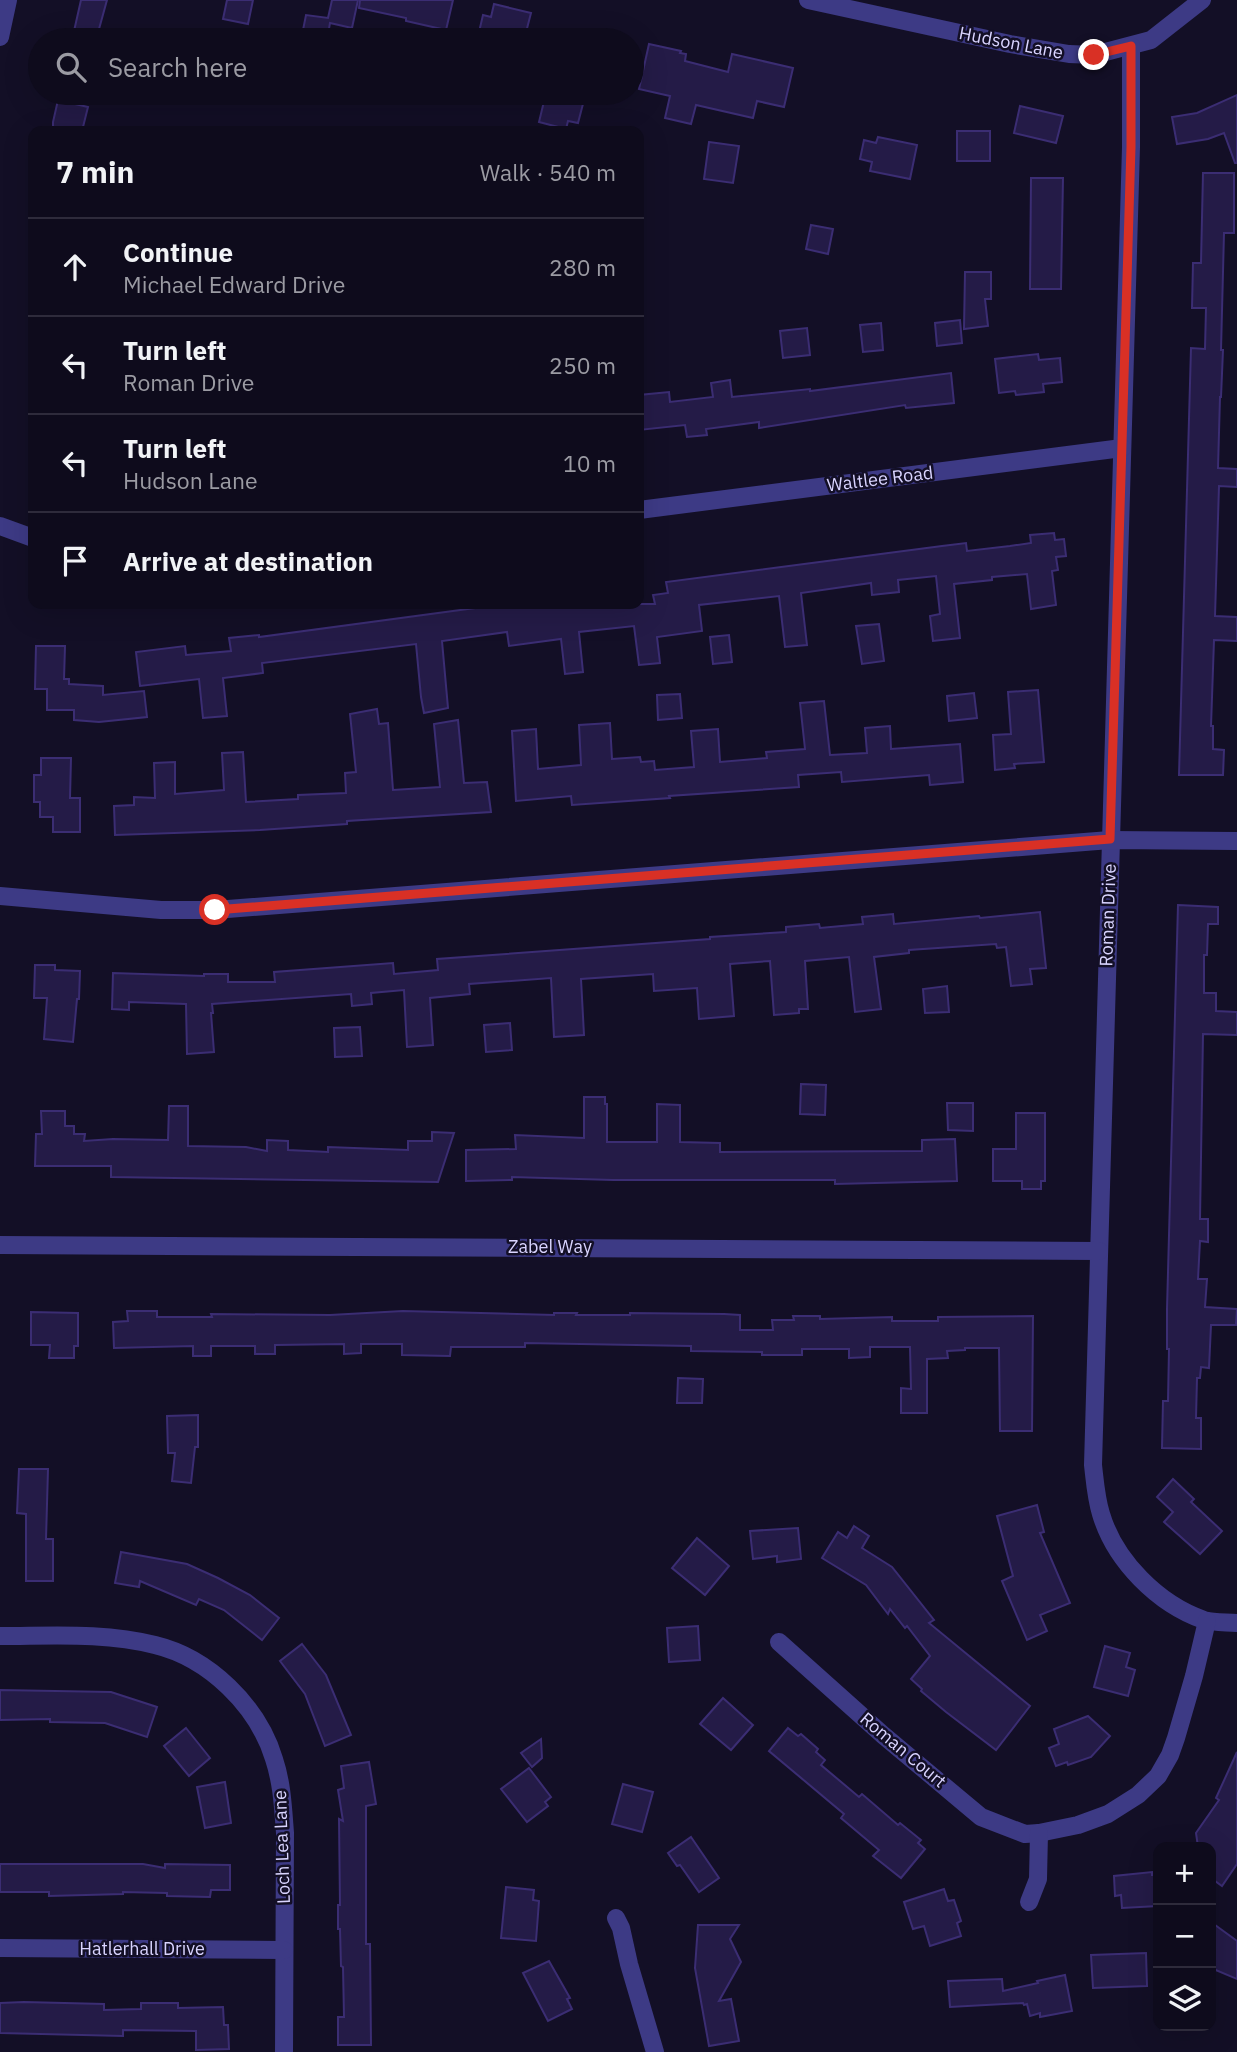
<!DOCTYPE html>
<html lang="en">
<head>
<meta charset="utf-8">
<style>
	:root { --surface:#0e0b1c; --page:#1c1929; --text:#f1f3f6; --muted:#9b9ba3; --line:#2e2b3b }
	body { margin:0; font-family:"IBM Plex Sans",sans-serif; background:var(--page); color:var(--text) }
	.controls { position:absolute; right:21px; bottom:21px; display:grid; overflow:hidden; border-radius:14px; box-shadow:0 7px 28px #0002 }
	.controls button { width:63px; height:63px; display:grid; place-items:center; padding:0; border:0; border-bottom:2px solid var(--line); background:var(--surface); color:var(--text); font:35px sans-serif }
	.stop { position:absolute; width:21px; height:21px; margin:-16px; border:5px solid #d93025; border-radius:50%; background:#fff }
	.stop.end { background:#d93025; border-color:#fff; box-shadow:0 2px 7px #0008 }
	.list { margin:0; padding:0; list-style:none }
	h2 { display:flex; justify-content:space-between; align-items:center; height:91px; margin:0; padding:0 28px; font-size:30px }
	h2 small { font-size:23px; font-weight:400; color:var(--muted) }
	.list li { display:grid; grid-template-columns:46px 1fr auto; gap:21px; align-items:center; box-sizing:border-box; height:98px; padding:0 28px; border-top:2px solid var(--line) }
	.list b { display:block; font-size:26px; white-space:nowrap }
	.list p { margin:0; font-size:23px; white-space:nowrap; color:var(--muted) }
	.list em { font-size:23px; font-style:normal; color:var(--muted) }
	.icon { flex:none; width:38px; height:38px; fill:none; stroke:currentColor; stroke-width:2; stroke-linecap:round; stroke-linejoin:round }
	.map { position:relative; flex:none; width:1237px; height:2052px; overflow:hidden }
	.search { position:absolute; background:var(--surface); box-shadow:0 7px 28px #0002; left:28px; top:28px; width:616px; height:77px; display:flex; align-items:center; gap:18px; box-sizing:border-box; padding:0 24px; border-radius:38px; color:var(--muted); font-size:26px }
	.panel { position:absolute; background:var(--surface); box-shadow:0 7px 28px #0002; left:28px; top:126px; width:616px; height:483px; border-radius:14px }
	.map>svg:first-child { display:block }
	.building { fill:#241b47; stroke:#3b2d73; stroke-width:2 }
	.lines { fill:none; stroke-linecap:round; stroke-linejoin:round }
	.minor { stroke:#3d3a85; stroke-width:18 }
	.route { stroke:#d93025; stroke-width:9 }
	.labels { text-anchor:middle; stroke-width:5; stroke-linejoin:round; paint-order:stroke }
	.street-label { font-size:18px; fill:#d9d4ff; stroke:#130f26 }
</style>
</head>
<body>
<div class="map">
<svg width="1237" height="2052" viewBox="0 0 1237 2052">
	<rect width="100%" height="100%" fill="#130f26"/>
	<g class="building">
		<polygon points="81,0 107,0 96,40 72,40"/>
		<polygon points="227,0 253,0 248,24 223,19"/>
		<polygon points="332,0 358,0 352,28 330,23 327,40 301,40 306,15 328,18"/>
		<polygon points="360,0 453,0 446,30 406,21 406,18 359,8"/>
		<polygon points="494,4 531,13 524,40 490,40 491,36 479,32 483,15 491,17"/>
		<polygon points="649,44 681,51 680,53 686,54 685,61 728,72 732,54 793,68 784,107 757,101 753,118 696,105 691,124 665,118 670,96 639,89"/>
		<polygon points="546,93 584,100 578,123 568,121 566,129 539,122"/>
		<polygon points="1237,95 1237,163 1235,163 1224,133 1208,139 1177,144 1172,117 1197,113"/>
		<polygon points="58,100 88,107 82,131 53,131 53,122"/>
		<polygon points="1020,106 1063,116 1056,143 1014,133"/>
		<rect x="957" y="131" width="33" height="30"/>
		<polygon points="878,137 917,145 910,179 870,171 872,162 860,159 864,140 876,143"/>
		<polygon points="709,142 739,146 733,183 704,179"/>
		<polygon points="1203,173 1234,173 1234,233 1224,233 1221,350 1223,350 1221,397 1220,397 1218,468 1237,469 1237,487 1219,486 1215,616 1237,617 1237,641 1214,640 1211,726 1213,726 1213,749 1224,750 1223,775 1179,775 1191,348 1205,349 1206,308 1192,308 1193,263 1201,263"/>
		<polygon points="1031,178 1063,178 1061,289 1030,289"/>
		<polygon points="811,225 833,229 828,254 806,249"/>
		<polygon points="965,272 991,272 991,299 985,299 988,326 964,329"/>
		<polygon points="960,320 962,343 937,346 935,323"/>
		<polygon points="881,323 883,350 863,352 860,325"/>
		<polygon points="807,328 810,355 783,358 780,331"/>
		<polygon points="1038,354 1039,360 1060,358 1062,382 1043,384 1044,392 1016,395 1015,391 999,393 995,359"/>
		<polygon points="951,373 954,403 906,408 905,405 759,428 759,422 706,429 707,435 687,437 685,425 639,430 639,395 669,392 670,402 713,397 711,383 730,380 732,397 810,389 810,391"/>
		<polygon points="1054,533 1055,540 1064,539 1066,556 1056,557 1058,570 1052,571 1056,605 1031,609 1027,574 992,577 992,580 954,584 960,638 933,641 930,616 940,614 936,576 898,580 899,592 872,595 871,583 801,593 807,645 785,647 779,596 699,605 702,631 657,637 660,663 639,665 634,626 579,632 583,672 565,674 561,639 509,646 507,632 442,641 448,708 424,713 421,697 416,644 262,663 263,673 223,678 227,716 203,718 199,679 140,686 136,652 185,646 186,655 231,651 229,638 259,635 259,637 505,604 550,604 551,607 578,604 655,604 653,595 668,593 666,582 942,546 966,543 967,551 1010,546 1031,543 1030,535"/>
		<polygon points="879,624 884,661 862,664 856,626"/>
		<polygon points="729,635 732,662 713,664 710,637"/>
		<polygon points="36,646 65,646 64,679 69,679 69,684 103,686 103,695 144,691 147,717 99,722 74,720 74,710 47,710 47,689 35,689"/>
		<polygon points="1038,690 1044,762 1014,764 1015,768 995,770 993,735 1011,734 1008,692"/>
		<polygon points="974,693 977,718 949,721 947,696"/>
		<polygon points="680,694 682,718 658,720 657,695"/>
		<polygon points="824,701 830,755 867,753 865,728 890,726 891,749 960,744 963,782 930,785 929,775 842,782 841,772 798,775 799,787 669,796 670,798 572,805 571,796 516,801 512,731 536,729 538,769 581,765 579,725 610,723 612,759 640,757 641,762 654,761 655,770 694,767 691,731 718,729 720,762 767,758 766,752 805,749 800,703"/>
		<polygon points="377,709 379,724 388,723 393,790 440,787 434,724 458,720 464,783 487,782 491,812 347,821 347,824 260,830 115,835 114,806 134,805 134,797 155,798 154,763 175,762 175,794 224,790 222,753 243,752 246,802 298,799 298,795 346,793 345,773 356,772 350,714"/>
		<polygon points="41,758 71,758 70,798 80,798 80,832 53,832 53,817 40,817 40,802 34,802 34,775 41,775"/>
		<polygon points="1178,905 1218,907 1218,924 1208,924 1207,955 1204,955 1204,993 1216,993 1216,1011 1237,1012 1237,1035 1203,1034 1200,1219 1208,1219 1208,1242 1200,1241 1198,1279 1207,1279 1205,1307 1237,1309 1236,1325 1211,1325 1209,1368 1201,1367 1200,1378 1197,1378 1196,1418 1201,1418 1201,1449 1162,1448 1163,1401 1168,1401 1169,1349 1167,1349 1167,1309"/>
		<polygon points="1040,912 1046,968 1030,969 1032,984 1011,986 1006,947 997,948 996,944 909,950 909,953 874,957 881,1009 855,1012 849,957 805,961 808,1009 799,1009 799,1013 774,1015 770,961 730,964 734,1016 699,1019 697,988 654,991 653,974 581,979 584,1035 554,1037 551,978 469,984 470,994 430,998 433,1045 407,1047 404,990 371,993 372,1004 352,1006 351,994 212,1004 213,1013 211,1013 214,1052 187,1054 186,1004 129,1002 129,1010 112,1009 113,973 204,976 204,974 228,974 228,982 275,982 274,972 393,963 394,974 438,970 437,959 710,939 710,937 786,932 786,927 819,924 820,928 863,924 862,917 893,914 894,924 979,916 980,918"/>
		<polygon points="35,965 55,965 55,970 80,971 79,999 77,999 73,1042 44,1039 47,998 34,998"/>
		<polygon points="947,986 949,1012 925,1013 923,989"/>
		<polygon points="510,1023 512,1050 486,1052 484,1025"/>
		<polygon points="360,1027 362,1056 335,1057 334,1028"/>
		<polygon points="801,1084 826,1085 825,1115 800,1114"/>
		<polygon points="584,1097 605,1097 605,1104 607,1104 607,1142 657,1142 657,1104 680,1105 680,1142 720,1143 720,1152 922,1151 922,1140 955,1139 957,1181 835,1184 835,1180 613,1180 512,1177 512,1180 466,1181 466,1150 516,1149 515,1135 584,1138"/>
		<polygon points="947,1103 973,1103 973,1131 948,1130"/>
		<polygon points="169,1106 188,1106 188,1146 246,1147 267,1151 267,1140 288,1141 288,1150 328,1152 328,1147 408,1150 408,1141 432,1141 432,1132 454,1133 438,1182 111,1177 111,1166 35,1166 36,1134 42,1134 41,1111 65,1111 65,1126 74,1126 74,1134 85,1134 84,1141 113,1139 168,1140"/>
		<polygon points="1016,1113 1045,1113 1045,1181 1041,1181 1041,1189 1022,1189 1022,1181 993,1181 993,1149 1016,1149"/>
		<polygon points="127,1311 157,1311 157,1317 212,1317 211,1314 330,1315 403,1311 554,1315 554,1313 577,1313 576,1315 630,1315 630,1313 724,1314 740,1315 740,1330 773,1330 772,1320 794,1320 793,1316 820,1316 820,1319 892,1317 892,1321 938,1321 938,1317 1033,1316 1032,1431 1000,1431 999,1348 965,1348 965,1350 947,1351 948,1358 927,1359 927,1413 901,1413 901,1388 911,1389 910,1347 870,1347 870,1357 849,1358 849,1349 802,1349 802,1355 762,1355 762,1352 691,1351 691,1346 525,1343 525,1347 451,1347 450,1356 402,1355 402,1344 361,1344 361,1353 344,1354 344,1344 275,1345 275,1354 255,1354 255,1346 211,1346 211,1356 193,1356 193,1346 114,1348 113,1322 128,1321"/>
		<polygon points="31,1312 78,1313 78,1346 74,1346 74,1358 49,1358 50,1345 31,1345"/>
		<polygon points="678,1378 703,1379 702,1403 677,1403"/>
		<polygon points="198,1415 198,1447 195,1447 191,1483 172,1481 175,1453 168,1453 167,1416"/>
		<polygon points="19,1469 48,1469 46,1539 53,1539 53,1581 26,1581 26,1514 17,1513"/>
		<polygon points="1173,1479 1194,1499 1191,1502 1222,1531 1200,1554 1164,1522 1173,1512 1157,1497"/>
		<polygon points="1037,1505 1044,1532 1040,1533 1070,1603 1040,1615 1047,1631 1027,1640 1002,1581 1013,1576 997,1516"/>
		<polygon points="854,1526 869,1536 862,1548 892,1567 934,1620 929,1623 1030,1706 996,1750 946,1712 921,1691 922,1689 911,1679 930,1656 907,1626 905,1628 890,1609 888,1614 866,1585 822,1558 838,1532 847,1538"/>
		<polygon points="798,1528 801,1559 777,1562 777,1556 753,1559 750,1531"/>
		<polygon points="697,1538 729,1566 705,1595 672,1568"/>
		<polygon points="121,1552 187,1564 218,1578 250,1595 279,1618 262,1640 224,1610 199,1599 196,1605 140,1581 139,1587 115,1583"/>
		<polygon points="698,1626 700,1660 669,1662 667,1628"/>
		<polygon points="302,1644 326,1675 351,1735 325,1746 305,1694 280,1661"/>
		<polygon points="1105,1646 1130,1653 1126,1667 1135,1670 1128,1696 1094,1687"/>
		<polygon points="0,1690 111,1692 157,1707 147,1737 105,1723 50,1722 50,1719 0,1720"/>
		<polygon points="723,1698 753,1725 731,1750 700,1724"/>
		<polygon points="1088,1716 1110,1736 1091,1757 1068,1765 1067,1762 1056,1766 1049,1748 1059,1744 1054,1729"/>
		<polygon points="186,1728 210,1758 189,1776 164,1746"/>
		<polygon points="788,1728 798,1736 801,1734 818,1749 816,1752 825,1760 821,1765 859,1797 862,1794 898,1825 900,1823 921,1840 918,1843 925,1849 901,1878 873,1856 879,1850 841,1818 844,1814 769,1751"/>
		<polygon points="541,1739 542,1758 532,1767 521,1753"/>
		<polygon points="1237,1752 1237,1864 1222,1886 1211,1878 1211,1847 1198,1847 1196,1833 1219,1800 1216,1798"/>
		<polygon points="369,1762 376,1804 366,1806 366,1944 370,1944 371,2045 338,2045 338,2017 344,2017 343,1967 341,1966 340,1929 338,1929 338,1905 340,1905 339,1819 343,1821 338,1790 344,1788 341,1766"/>
		<polygon points="529,1768 551,1797 545,1802 548,1806 527,1822 501,1789"/>
		<polygon points="225,1782 231,1823 205,1828 197,1787"/>
		<polygon points="623,1784 653,1792 642,1832 612,1824"/>
		<polygon points="691,1837 719,1878 699,1892 680,1865 677,1866 668,1853"/>
		<polygon points="0,1864 143,1864 165,1868 165,1864 230,1865 230,1890 211,1890 210,1897 167,1896 167,1893 123,1892 123,1894 49,1896 49,1892 0,1892"/>
		<polygon points="1152,1872 1152,1875 1157,1875 1158,1906 1122,1908 1121,1895 1115,1896 1114,1876"/>
		<polygon points="506,1887 534,1890 533,1900 539,1901 536,1941 501,1938"/>
		<polygon points="944,1889 948,1901 954,1900 961,1921 957,1923 961,1936 930,1946 924,1926 913,1929 904,1902"/>
		<polygon points="1211,1922 1237,1941 1237,1979 1211,1968"/>
		<polygon points="698,1925 739,1925 730,1939 741,1962 719,2001 731,1999 739,2041 709,2046 695,1968"/>
		<polygon points="1146,1953 1147,1986 1093,1988 1091,1955"/>
		<polygon points="549,1961 570,1998 567,1999 572,2009 548,2021 523,1973"/>
		<polygon points="1065,1975 1072,2011 1040,2017 1040,2013 1030,2016 1027,2004 1024,2005 1023,2003 950,2007 948,1981 1002,1979 1003,1991 1038,1983 1037,1981"/>
		<polygon points="24,2002 104,2004 104,2010 141,2009 141,2003 178,2003 178,2008 223,2007 224,2025 228,2025 229,2049 196,2050 196,2031 123,2030 123,2036 0,2033 0,2003"/>
	</g>
	<g class="lines">
		<g class="minor">
			<polyline points="808,0 1010,44 1069,54 1094,55 1151,40 1202,0"/>
			<polyline points="0,37 8,0"/>
			<path d="M 1131,46 L 1131,147 L 1093,1465 C 1095,1482 1096,1498 1101,1514 C 1115,1561 1158,1604 1204,1620 C 1214,1623 1227,1622 1237,1623"/>
			<polyline points="639,510 1122,448"/>
			<polyline points="0,526 33,538"/>
			<polyline points="0,896 161,910 215,910 1110,840 1237,841"/>
			<polyline points="0,1245 1099,1251"/>
			<path d="M 0,1636 C 51,1636 105,1632 155,1645 C 209,1658 258,1706 274,1759 C 282,1783 283,1807 285,1833 L 284,2052"/>
			<polyline points="779,1642 883,1735 981,1817 1025,1834 1039,1833 1078,1825 1108,1814 1138,1795 1158,1776 1170,1755 1176,1738 1194,1676 1207,1621"/>
			<polyline points="1029,1902 1038,1879 1039,1833"/>
			<polyline points="616,1918 621,1928 629,1964 655,2052"/>
			<polyline points="0,1948 284,1950"/>
		</g>
	</g>
	<g class="lines">
		<polyline class="route" points="215,910 1110,839 1131,147 1131,46 1094,55"/>
	</g>
	<g class="labels">
		<g class="street-label">
			<text transform="translate(1011 43) rotate(11)" y="6">Hudson Lane</text>
			<text transform="translate(880 479) rotate(-7)" y="6">Waltlee Road</text>
			<text transform="translate(1108 915) rotate(-88)" y="6">Roman Drive</text>
			<text x="550" y="1253">Zabel Way</text>
			<text transform="translate(903 1750) rotate(40)" y="6">Roman Court</text>
			<text transform="translate(282 1847) rotate(-92)" y="6">Loch Lea Lane</text>
			<text x="142" y="1955">Hatlerhall Drive</text>
		</g>
	</g>
</svg>
<div class="controls">
<button>+</button>
<button>−</button>
<button><svg class="icon" aria-label="layers" viewBox="0 0 24 24"><path d="M12 4l9 5-9 5-9-5zM3 14l9 5 9-5"/></svg></button>
</div>
<div class="stop" style="left:215px;top:910px"></div>
<div class="stop end" style="left:1094px;top:55px"></div>
<div class="search"><svg class="icon" aria-label="search" viewBox="0 0 24 24"><circle cx="10" cy="10" r="6"/><path d="M15 15l6 6"/></svg>Search here</div>
<section class="panel">
<h2>7 min<small>Walk · 540 m</small></h2>
<ul class="list">
<li><svg class="icon" aria-label="ahead" viewBox="0 0 24 24"><path d="M12 20V5M6 11l6-6 6 6"/></svg><div><b>Continue</b><p>Michael Edward Drive</p></div><em>280 m</em></li>
<li><svg class="icon" aria-label="left" viewBox="0 0 24 24"><path d="M17 20v-9H6M10 6l-5 5 5 5"/></svg><div><b>Turn left</b><p>Roman Drive</p></div><em>250 m</em></li>
<li><svg class="icon" aria-label="left" viewBox="0 0 24 24"><path d="M17 20v-9H6M10 6l-5 5 5 5"/></svg><div><b>Turn left</b><p>Hudson Lane</p></div><em>10 m</em></li>
<li><svg class="icon" aria-label="arrive" viewBox="0 0 24 24"><path d="M6 21V4h12l-3 4 3 4H6"/></svg><div><b>Arrive at destination</b></div></li>
</ul>
</section>
</div>
</body>
</html>
